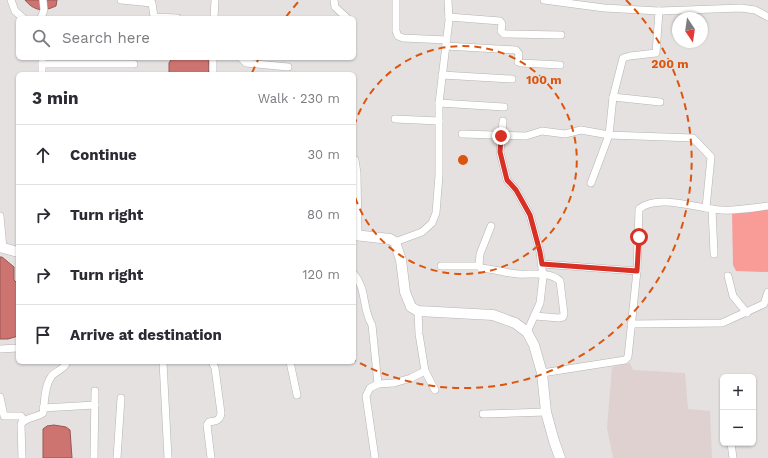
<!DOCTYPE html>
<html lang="en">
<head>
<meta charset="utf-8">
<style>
	:root { --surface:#fff; --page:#f7f7f7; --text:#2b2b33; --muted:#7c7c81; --line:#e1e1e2 }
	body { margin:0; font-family:"Work Sans",sans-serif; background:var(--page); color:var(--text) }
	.controls { position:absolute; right:12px; bottom:12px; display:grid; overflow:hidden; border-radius:6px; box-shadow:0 1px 3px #0004 }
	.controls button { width:36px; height:36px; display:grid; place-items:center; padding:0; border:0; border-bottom:1px solid var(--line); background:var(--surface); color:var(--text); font:20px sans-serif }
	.compass { position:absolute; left:672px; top:12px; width:36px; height:36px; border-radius:50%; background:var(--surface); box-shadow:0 1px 3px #0004; rotate:167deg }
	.stop { position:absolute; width:12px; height:12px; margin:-9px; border:3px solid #d93025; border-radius:50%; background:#fff }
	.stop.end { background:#d93025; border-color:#fff; box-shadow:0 1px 4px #0008 }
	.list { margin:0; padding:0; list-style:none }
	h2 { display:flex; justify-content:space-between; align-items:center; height:52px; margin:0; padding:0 16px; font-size:17px }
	h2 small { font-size:13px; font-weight:400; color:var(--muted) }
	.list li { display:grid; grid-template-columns:26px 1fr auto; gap:12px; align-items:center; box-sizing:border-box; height:60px; padding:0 16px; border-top:1px solid var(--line) }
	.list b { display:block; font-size:15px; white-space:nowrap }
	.list em { font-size:13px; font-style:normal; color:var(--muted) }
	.icon { flex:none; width:22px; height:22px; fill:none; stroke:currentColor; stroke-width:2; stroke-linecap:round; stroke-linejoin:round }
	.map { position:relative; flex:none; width:768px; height:458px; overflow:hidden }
	.search { position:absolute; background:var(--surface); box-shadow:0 1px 3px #0004; left:16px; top:16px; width:340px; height:44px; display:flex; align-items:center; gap:10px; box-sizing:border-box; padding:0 14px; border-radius:6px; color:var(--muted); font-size:15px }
	.panel { position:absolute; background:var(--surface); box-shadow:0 1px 3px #0004; left:16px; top:72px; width:340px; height:292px; border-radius:6px }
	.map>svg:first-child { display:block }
	.built { fill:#ded1d0 }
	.green { fill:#f99b96 }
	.water { fill:#ce7470; stroke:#955653 }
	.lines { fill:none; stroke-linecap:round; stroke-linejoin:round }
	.street-casing { stroke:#b6b3b3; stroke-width:8 }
	.secondary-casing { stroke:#b6b3b3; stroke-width:11 }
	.street { stroke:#fff; stroke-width:7 }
	.secondary { stroke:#fff; stroke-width:10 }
	.route { stroke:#d93025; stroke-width:5 }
	.ring { fill:none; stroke:#dd550c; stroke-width:2; stroke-dasharray:7 5 }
	.centre { fill:#dd550c; stroke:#e5e1e1; stroke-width:2 }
	.ring-label { font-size:12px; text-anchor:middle; font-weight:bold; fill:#dd550c; stroke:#e5e1e1; stroke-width:3; stroke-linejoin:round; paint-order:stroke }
</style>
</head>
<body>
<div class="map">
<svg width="768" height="458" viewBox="0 0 768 458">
	<rect width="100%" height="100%" fill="#e5e1e1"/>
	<polygon class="built" points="630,363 633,370 685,373 688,409 710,411 712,458 613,458 607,428 612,367"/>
	<polygon class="green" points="768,209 768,272 736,271 733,265 732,212"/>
	<g class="water">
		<path d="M 25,0 L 57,0 L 56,6 C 43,12 34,11 25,0 Z"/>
		<polygon points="172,58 208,58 209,68 208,74 169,74 169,63"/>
		<polygon points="0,257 2,257 14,267 14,280 18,284 18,336 8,339 0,339"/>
		<polygon points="54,425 66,427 70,430 72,458 43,458 43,429 47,426"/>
	</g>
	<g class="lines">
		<defs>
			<g id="street">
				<polyline points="11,0 15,11 23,18"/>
				<polyline points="121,0 152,3 154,17 177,18"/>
				<polyline points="334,0 335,7 347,18"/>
				<polyline points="396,0 396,31 398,36 403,38 447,40"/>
				<polyline points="544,0 604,8 659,11 656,53 630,56 623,58 613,97 609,135 591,183"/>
				<polyline points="659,11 741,8 755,10 768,17"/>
				<polyline points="449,17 500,21 502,24 501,31 504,34 561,35"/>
				<polyline points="41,18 44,10 43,0"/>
				<polyline points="214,18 215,0"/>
				<polyline points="446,46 516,50 519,54 518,62 521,63 560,65"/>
				<polyline points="42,58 42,74"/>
				<polyline points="213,58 213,74"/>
				<polyline points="241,58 246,63 288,67"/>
				<polyline points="42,64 134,64"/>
				<polyline points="442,75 512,79"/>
				<polyline points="613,97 660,102"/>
				<polyline points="439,103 504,107"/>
				<polyline points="395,119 439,121"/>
				<polyline points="503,121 500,152 507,180 516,190 530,215 540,252 543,277 540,303 527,332"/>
				<polyline points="462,134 526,136 542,131 565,134 581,130 609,135 693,138 711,157 706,208"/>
				<polyline points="355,160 357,173 358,236"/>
				<polyline points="712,209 714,254"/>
				<polyline points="0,216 3,248"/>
				<path d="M 491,226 L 480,254 L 479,266 L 481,268 C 493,269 506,273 518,274 C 531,275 550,271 560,281 L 564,314 L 563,317 L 559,318 L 535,316"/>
				<polyline points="395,242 422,232 432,223 436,213 439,175 439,103 449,20 448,0"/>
				<polyline points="542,264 637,271"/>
				<polyline points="441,266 479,266"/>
				<path d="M 354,274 C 367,289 362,309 372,325 L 378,384"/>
				<polyline points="728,276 733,296 747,313"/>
				<polyline points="631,324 722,323 764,304 768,292"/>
				<polyline points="0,349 18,348"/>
				<polyline points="163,362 168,458"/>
				<polyline points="290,362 297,395"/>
				<polyline points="425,371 435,390"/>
				<path d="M 542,373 L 625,360 L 628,357 L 637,271 L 639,209 C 658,193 698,209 721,210 C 736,211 753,208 768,206"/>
				<polyline points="0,397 4,416 21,416 24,421"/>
				<polyline points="43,408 95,405"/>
				<polyline points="483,414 546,412"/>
				<polyline points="731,443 733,458"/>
				<path d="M 22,458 L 21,424 C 26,417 36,418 43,413 C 45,402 44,387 51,377 C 55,371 64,370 67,362"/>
				<polyline points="94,458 95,391"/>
				<polyline points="117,458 121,398"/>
				<path d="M 211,458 L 207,425 L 209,422 C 216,421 220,421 221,413 L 215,368 L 212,362"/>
				<polyline points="375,458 366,396 370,388 378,384 394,383 411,378 425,371 419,334 418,311"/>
			</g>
			<g id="secondary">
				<polyline points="354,235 390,239 395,242 401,260 405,292 411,307 418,311 493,315 515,323 527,332 534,345 542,373 546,412 554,441 560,458"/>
				<polyline points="0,247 18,252"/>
			</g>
		</defs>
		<use href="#street" class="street-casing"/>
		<use href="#secondary" class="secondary-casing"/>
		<use href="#street" class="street"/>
		<use href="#secondary" class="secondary"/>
	</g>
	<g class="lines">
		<polyline class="route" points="501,136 500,152 507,180 516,190 530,215 540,252 542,264 637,271 639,237"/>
	</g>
	<g class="ring">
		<path d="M354 126A114 114 0 1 1 354 194"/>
		<path d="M252 73A228 228 0 0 1 259 58M286 17A228 228 0 0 1 300 0M626 0A228 228 0 0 1 354 360"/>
	</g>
	<circle cx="463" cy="160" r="6" class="centre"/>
	<g class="ring-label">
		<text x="670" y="68">200 m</text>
		<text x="544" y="84">100 m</text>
	</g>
</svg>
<div class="controls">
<button>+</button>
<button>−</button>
</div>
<svg class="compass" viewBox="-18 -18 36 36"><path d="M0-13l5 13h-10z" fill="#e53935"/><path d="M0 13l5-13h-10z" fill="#7c7c81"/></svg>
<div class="stop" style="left:639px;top:237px"></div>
<div class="stop end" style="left:501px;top:136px"></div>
<div class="search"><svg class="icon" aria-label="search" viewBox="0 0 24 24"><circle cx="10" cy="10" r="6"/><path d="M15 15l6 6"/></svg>Search here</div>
<section class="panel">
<h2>3 min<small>Walk · 230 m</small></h2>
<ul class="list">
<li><svg class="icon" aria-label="ahead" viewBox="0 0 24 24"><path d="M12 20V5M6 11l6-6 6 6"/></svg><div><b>Continue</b></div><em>30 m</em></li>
<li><svg class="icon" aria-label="right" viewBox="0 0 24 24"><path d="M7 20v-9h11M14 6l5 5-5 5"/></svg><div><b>Turn right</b></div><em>80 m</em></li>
<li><svg class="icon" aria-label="right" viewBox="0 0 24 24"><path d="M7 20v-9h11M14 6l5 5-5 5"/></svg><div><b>Turn right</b></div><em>120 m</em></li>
<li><svg class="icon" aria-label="arrive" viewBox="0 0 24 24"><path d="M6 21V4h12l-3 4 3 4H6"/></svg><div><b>Arrive at destination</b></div></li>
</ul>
</section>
</div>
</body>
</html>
